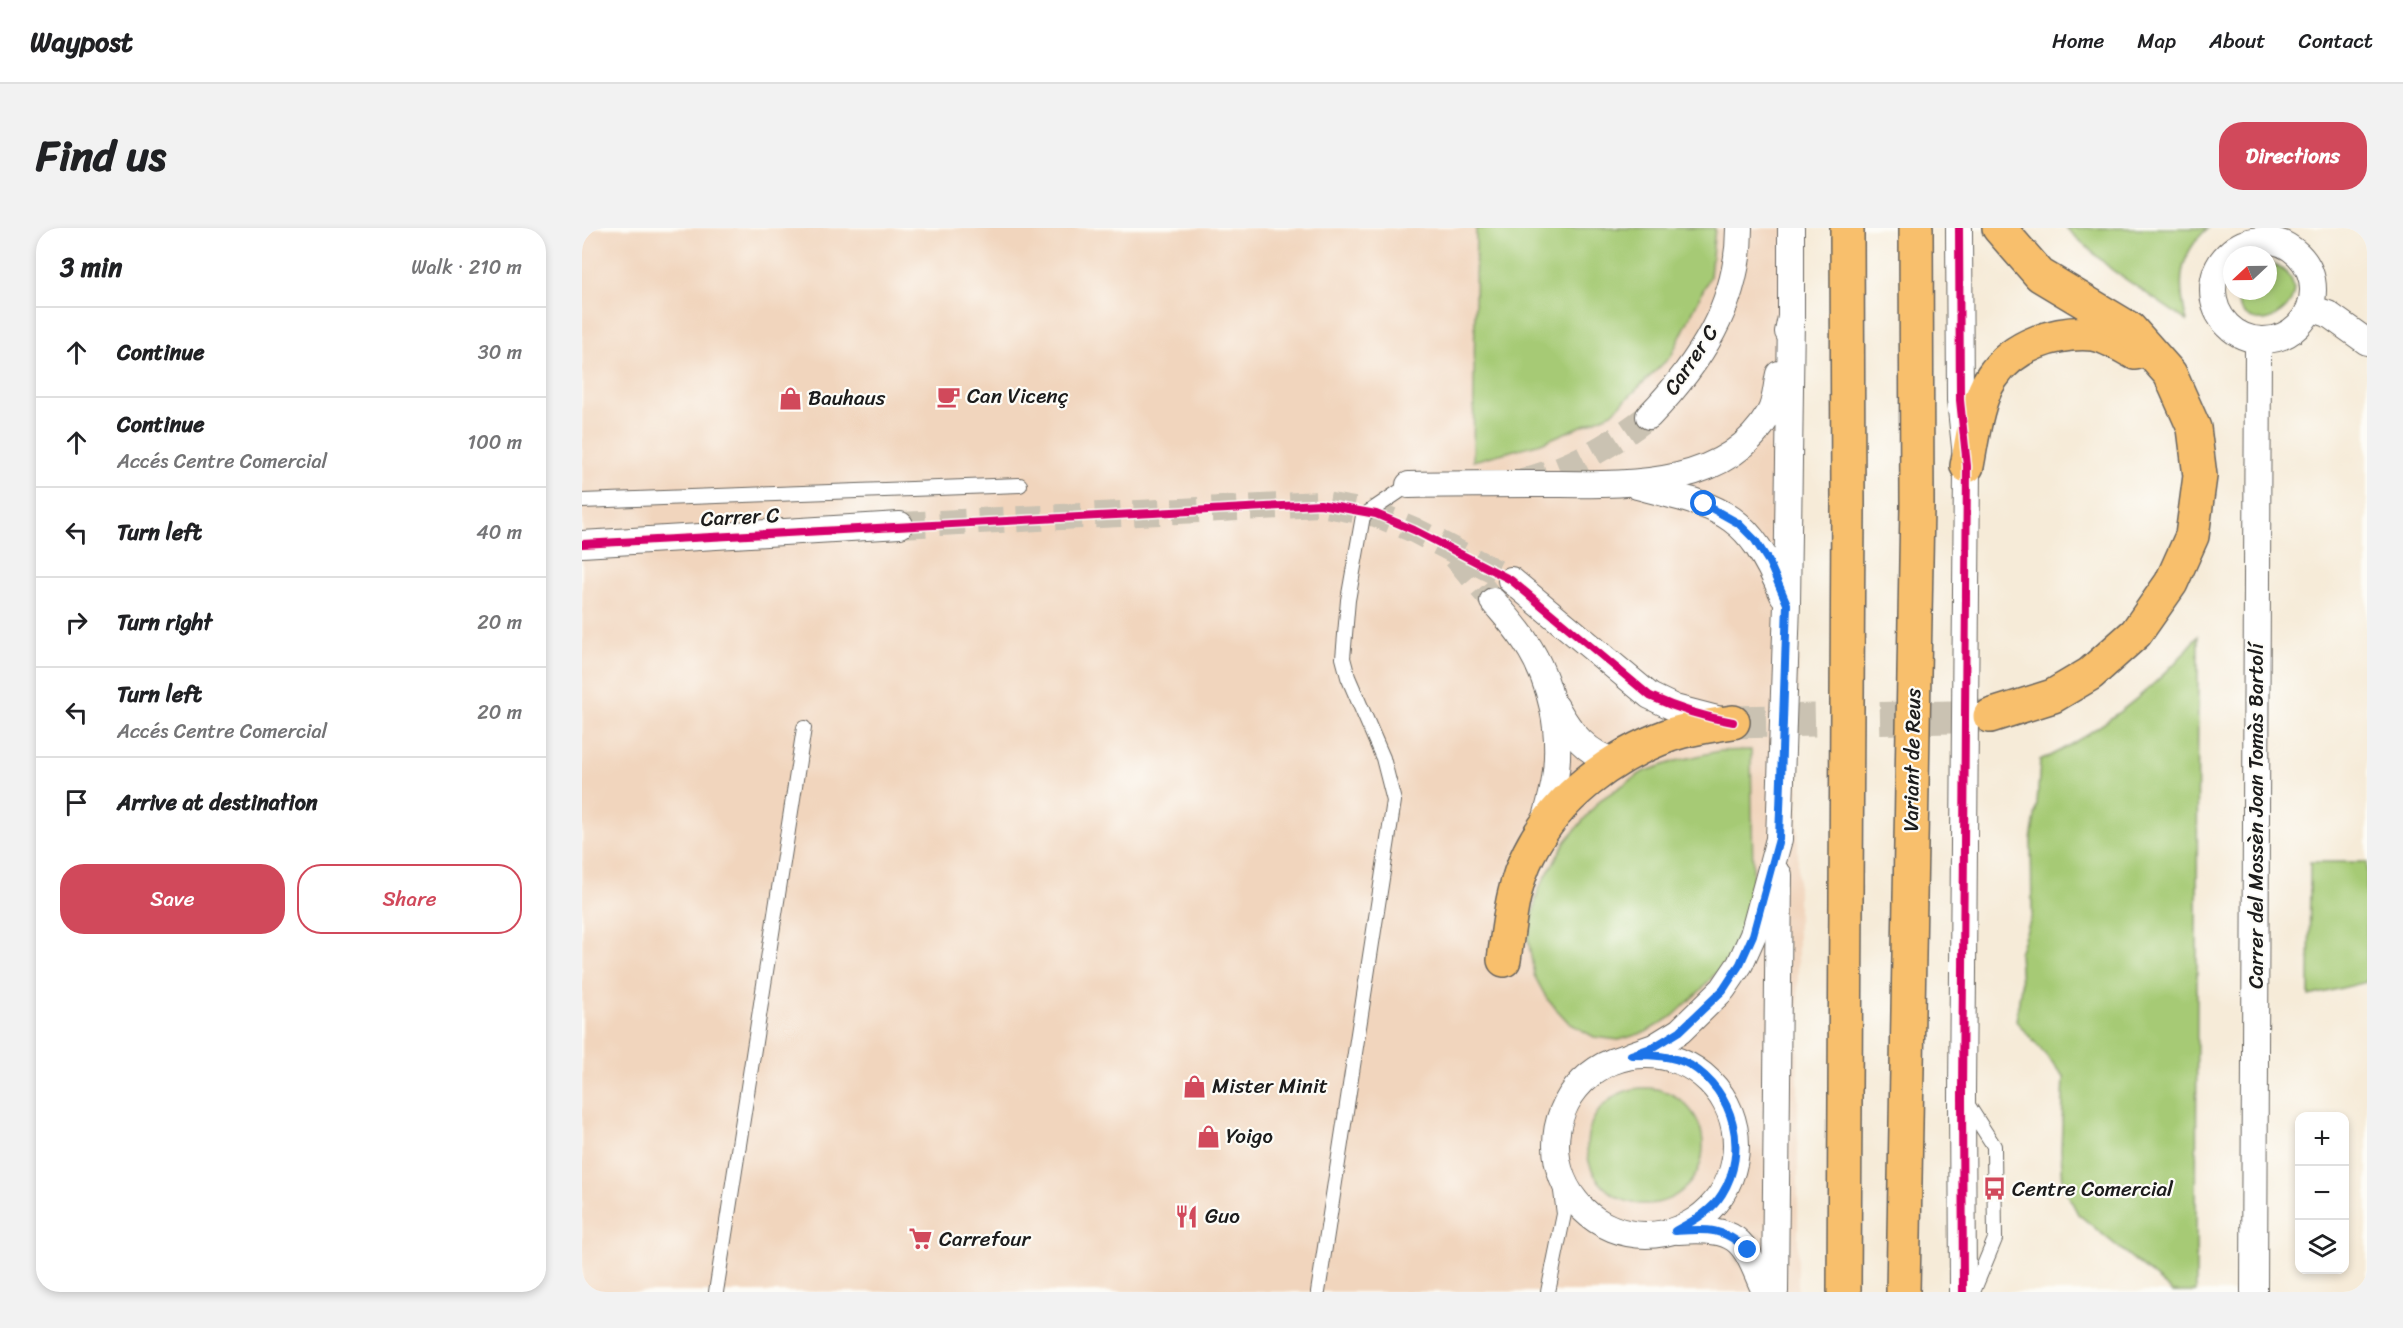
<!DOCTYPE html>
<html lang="en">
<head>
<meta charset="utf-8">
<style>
	:root { --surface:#fff; --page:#f2f2f2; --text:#202124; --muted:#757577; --line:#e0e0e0; --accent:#d1495b }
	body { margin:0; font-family:Sriracha,sans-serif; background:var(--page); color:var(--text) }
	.controls { position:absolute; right:18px; bottom:18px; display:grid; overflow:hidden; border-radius:12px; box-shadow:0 3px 9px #0003 }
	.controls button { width:54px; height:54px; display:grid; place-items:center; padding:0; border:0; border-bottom:2px solid var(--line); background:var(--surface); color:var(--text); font:30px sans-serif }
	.compass { position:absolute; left:1641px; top:18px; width:54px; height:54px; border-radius:50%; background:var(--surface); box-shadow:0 3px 9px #0003; rotate:248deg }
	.stop { position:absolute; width:18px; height:18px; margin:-14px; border:4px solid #1a73e8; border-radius:50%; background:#fff }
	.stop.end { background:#1a73e8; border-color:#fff; box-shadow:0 2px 6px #0008 }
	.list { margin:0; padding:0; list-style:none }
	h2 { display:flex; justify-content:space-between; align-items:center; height:78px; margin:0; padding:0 24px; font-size:26px }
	h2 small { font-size:20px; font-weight:400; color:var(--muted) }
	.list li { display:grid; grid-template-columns:39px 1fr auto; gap:18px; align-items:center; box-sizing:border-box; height:90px; padding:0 24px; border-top:2px solid var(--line) }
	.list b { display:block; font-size:22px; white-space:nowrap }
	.list p { margin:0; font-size:20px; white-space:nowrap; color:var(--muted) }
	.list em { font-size:20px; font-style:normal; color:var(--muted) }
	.actions { display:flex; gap:12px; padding:18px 24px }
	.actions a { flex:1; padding:14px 0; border:2px solid var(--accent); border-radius:24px; text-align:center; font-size:21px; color:var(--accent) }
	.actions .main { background:var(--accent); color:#fff }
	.icon { flex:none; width:33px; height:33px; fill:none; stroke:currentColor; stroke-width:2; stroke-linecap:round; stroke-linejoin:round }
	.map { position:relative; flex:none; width:1785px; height:1064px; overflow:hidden; border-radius:24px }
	header { display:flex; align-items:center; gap:36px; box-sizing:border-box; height:84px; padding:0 30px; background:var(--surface); border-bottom:2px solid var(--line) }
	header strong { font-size:28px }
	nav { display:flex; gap:33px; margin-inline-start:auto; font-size:21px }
	.intro { display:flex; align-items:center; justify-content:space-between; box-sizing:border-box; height:144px; padding:0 36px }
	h1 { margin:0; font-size:42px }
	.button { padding:15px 27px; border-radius:24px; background:var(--accent); color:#fff; font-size:21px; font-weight:700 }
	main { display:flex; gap:36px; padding:0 36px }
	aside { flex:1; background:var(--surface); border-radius:24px; box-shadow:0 3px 9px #0003 }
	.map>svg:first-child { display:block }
	.built { fill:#f1d5bd }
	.green { fill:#a6ca74; stroke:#617348; stroke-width:1.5 }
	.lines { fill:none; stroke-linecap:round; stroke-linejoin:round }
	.minor-tunnel { stroke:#cac2b2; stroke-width:26; stroke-dasharray:26 13; stroke-linecap:butt }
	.trunk-tunnel { stroke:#cac2b2; stroke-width:33; stroke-dasharray:33 16; stroke-linecap:butt }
	.service-casing { stroke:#68645e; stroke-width:16 }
	.minor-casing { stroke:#68645e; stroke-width:28 }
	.trunk-casing { stroke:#68645e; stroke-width:36 }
	.service { stroke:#fff; stroke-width:14 }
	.minor { stroke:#fff; stroke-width:26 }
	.trunk { stroke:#f8bf6c; stroke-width:33 }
	.cycleway-casing { stroke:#fdfcf7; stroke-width:11 }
	.cycleway { stroke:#d6006c; stroke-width:8 }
	.route { stroke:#1a73e8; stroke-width:8 }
	.labels { text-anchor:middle; stroke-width:4.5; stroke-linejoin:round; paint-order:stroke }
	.street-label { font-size:21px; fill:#1c1c1c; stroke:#fdfcf7 }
	.poi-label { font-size:21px; fill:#1c1c1c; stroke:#fdfcf7; text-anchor:start }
</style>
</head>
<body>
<header>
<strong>Waypost</strong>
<nav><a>Home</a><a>Map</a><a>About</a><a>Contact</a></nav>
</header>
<div class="intro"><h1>Find us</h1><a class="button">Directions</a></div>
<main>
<aside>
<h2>3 min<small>Walk · 210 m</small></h2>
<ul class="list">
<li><svg class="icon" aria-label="ahead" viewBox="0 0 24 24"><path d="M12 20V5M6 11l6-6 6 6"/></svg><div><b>Continue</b></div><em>30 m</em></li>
<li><svg class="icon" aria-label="ahead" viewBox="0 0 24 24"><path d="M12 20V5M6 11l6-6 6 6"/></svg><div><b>Continue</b><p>Accés Centre Comercial</p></div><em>100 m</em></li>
<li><svg class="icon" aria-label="left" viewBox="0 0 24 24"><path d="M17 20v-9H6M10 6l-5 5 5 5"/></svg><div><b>Turn left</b></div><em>40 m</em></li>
<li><svg class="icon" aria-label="right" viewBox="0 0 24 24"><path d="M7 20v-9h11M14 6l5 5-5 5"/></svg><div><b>Turn right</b></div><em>20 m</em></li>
<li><svg class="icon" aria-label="left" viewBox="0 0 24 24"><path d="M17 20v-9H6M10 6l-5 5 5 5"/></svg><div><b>Turn left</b><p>Accés Centre Comercial</p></div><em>20 m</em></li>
<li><svg class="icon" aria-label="arrive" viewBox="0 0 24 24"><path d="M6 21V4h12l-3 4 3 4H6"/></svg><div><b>Arrive at destination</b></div></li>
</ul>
<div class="actions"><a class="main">Save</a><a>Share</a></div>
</aside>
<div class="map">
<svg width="1785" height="1064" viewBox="0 0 1785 1064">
	<rect width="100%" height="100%" fill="#fdfcf7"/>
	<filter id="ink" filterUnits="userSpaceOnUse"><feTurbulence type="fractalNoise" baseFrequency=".0167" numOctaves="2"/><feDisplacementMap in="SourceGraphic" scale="12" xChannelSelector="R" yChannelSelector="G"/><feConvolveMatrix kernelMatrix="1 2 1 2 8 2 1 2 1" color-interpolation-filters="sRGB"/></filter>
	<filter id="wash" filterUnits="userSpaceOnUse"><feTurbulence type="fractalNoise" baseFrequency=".008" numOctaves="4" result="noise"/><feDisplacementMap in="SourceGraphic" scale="24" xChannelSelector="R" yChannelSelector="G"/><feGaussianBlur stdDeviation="1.35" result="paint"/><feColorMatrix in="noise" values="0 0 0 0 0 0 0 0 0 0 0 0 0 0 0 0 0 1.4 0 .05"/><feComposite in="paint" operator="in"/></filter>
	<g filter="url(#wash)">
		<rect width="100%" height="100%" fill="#f6ebd8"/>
		<rect class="built" x="0" y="0" width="1216" height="1064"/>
		<g class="green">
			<polygon points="894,0 1133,0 1128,48 1089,128 1030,185 959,215 891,233"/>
			<path d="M 1484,0 L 1626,0 C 1596,27 1595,56 1605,93 L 1530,42 Z"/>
			<path d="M 1686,34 C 1756,61 1662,132 1653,63 L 1686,63 Z"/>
			<path d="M 1616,408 L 1614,1064 L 1591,1064 L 1496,986 L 1481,957 L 1479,922 L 1482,848 L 1434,793 L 1439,758 L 1437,725 L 1450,687 L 1449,612 L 1455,576 L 1458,533 C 1515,505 1577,459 1616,408 Z"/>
			<polygon points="1169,522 1171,651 1164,689 1146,731 1120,761 1091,788 1064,804 1037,812 1012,809 987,795 965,771 952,747 946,710 956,662 984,613 1018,572 1061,544 1094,533 1137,523"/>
			<polygon points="1728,634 1785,634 1785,754 1727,768"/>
			<circle cx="1063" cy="918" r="58"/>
		</g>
	</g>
	<g filter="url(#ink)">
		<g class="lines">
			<g class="minor-tunnel">
				<path d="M 940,253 C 988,241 1028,218 1067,188"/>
				<polyline points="318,297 738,276 794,286 832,302 929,352"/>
				<polyline points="874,329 911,373"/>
			</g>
			<polyline class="trunk-tunnel" points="1151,494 1408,488"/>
			<defs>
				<g id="service">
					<polyline points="0,273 438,257"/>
					<polyline points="1384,874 1412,918 1413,1011 1391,1064"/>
					<polyline points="134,1064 222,500"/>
					<polyline points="736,1064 812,573 801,530 766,449 761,430 766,372 781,288 827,257"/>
					<polyline points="966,1064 982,986 976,941"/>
				</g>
				<g id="minor">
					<polyline points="1377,0 1378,172 1385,238 1380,868 1381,1064"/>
					<circle cx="1681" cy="62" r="50"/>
					<polyline points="1728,80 1746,86 1785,114"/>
					<polyline points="1206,104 1209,89 1209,0"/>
					<path d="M 1067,188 C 1117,136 1157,76 1157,0"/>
					<path d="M 827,257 C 871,256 915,256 959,256 C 1036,256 1142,264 1187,186 C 1194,175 1194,158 1197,146"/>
					<path d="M 1055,258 C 1139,280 1164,281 1201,367"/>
					<polyline points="0,316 318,297"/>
					<polyline points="929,352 1068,468 1093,480 1139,492"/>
					<path d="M 911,373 C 922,386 934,399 943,413 C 970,453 980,504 973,551 C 971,566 966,582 962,597"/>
					<path d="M 974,479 C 988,504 1006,528 1036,534"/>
					<circle cx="1064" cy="917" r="90"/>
					<polyline points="1049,827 1072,819 1098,803 1141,761 1158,736 1171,707 1197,611 1205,376 1209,89"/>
					<path d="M 1096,1003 C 1158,999 1161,1011 1183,1064"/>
					<polyline points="1193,1064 1197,647"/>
					<polyline points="1672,1064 1676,113"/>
				</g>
				<g id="trunk">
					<path d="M 1385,238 C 1390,212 1395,170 1410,149 C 1431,117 1474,103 1511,106 C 1524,108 1542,119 1553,125"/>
					<polyline points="1408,488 1471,468 1508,446 1554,405 1589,355 1610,308 1618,248 1612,200 1588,146 1548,101 1458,47 1417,0"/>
					<path d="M 922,732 C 927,697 930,658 947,625 C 975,569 1030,528 1088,507 C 1109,500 1130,497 1151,494"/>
					<polyline points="1262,1064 1266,276 1265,0"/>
					<polyline points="1321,1064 1335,277 1334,0"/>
				</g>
			</defs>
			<use href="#service" class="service-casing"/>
			<use href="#minor" class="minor-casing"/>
			<use href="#trunk" class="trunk-casing"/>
			<use href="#service" class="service"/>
			<use href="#minor" class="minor"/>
			<use href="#trunk" class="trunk"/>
			<defs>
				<g id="cycleway">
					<polyline points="1377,0 1378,172 1385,238 1380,868 1381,1064"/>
					<path d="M 0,316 L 738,276 L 794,286 L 832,302 L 929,352 L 1068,468 C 1096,481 1121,489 1151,494"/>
				</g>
			</defs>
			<use href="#cycleway" class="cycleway-casing"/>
			<use href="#cycleway" class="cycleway"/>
		</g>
	</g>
	<g class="lines" filter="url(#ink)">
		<path class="route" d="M 1122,276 L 1156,295 L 1173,312 L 1187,334 L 1205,376 L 1197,611 L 1171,707 L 1158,736 L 1141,762 L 1098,803 L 1072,819 L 1049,827 C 1069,827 1090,827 1108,837 C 1152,863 1167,923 1140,966 C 1129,984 1111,993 1093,1003 C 1125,1001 1141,999 1166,1022"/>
	</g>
	<defs>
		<symbol id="cafe-bare" viewBox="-9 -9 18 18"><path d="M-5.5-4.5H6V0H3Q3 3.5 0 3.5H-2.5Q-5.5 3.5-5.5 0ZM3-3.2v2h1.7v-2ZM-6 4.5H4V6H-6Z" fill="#d1495b" stroke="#fdfcf7" stroke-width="2.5" paint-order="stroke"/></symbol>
		<symbol id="shop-bare" viewBox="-9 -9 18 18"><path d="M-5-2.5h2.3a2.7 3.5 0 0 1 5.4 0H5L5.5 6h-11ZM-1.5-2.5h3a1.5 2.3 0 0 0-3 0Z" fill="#d1495b" stroke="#fdfcf7" stroke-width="2.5" paint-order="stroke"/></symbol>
		<symbol id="bus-bare" viewBox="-9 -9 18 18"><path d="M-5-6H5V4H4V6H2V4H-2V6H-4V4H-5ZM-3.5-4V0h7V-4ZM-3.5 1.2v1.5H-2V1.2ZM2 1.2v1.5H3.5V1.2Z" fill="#d1495b" stroke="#fdfcf7" stroke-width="2.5" paint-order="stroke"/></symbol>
		<symbol id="restaurant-bare" viewBox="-9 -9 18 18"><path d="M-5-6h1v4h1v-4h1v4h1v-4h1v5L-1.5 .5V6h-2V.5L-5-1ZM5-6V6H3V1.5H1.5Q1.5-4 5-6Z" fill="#d1495b" stroke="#fdfcf7" stroke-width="2.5" paint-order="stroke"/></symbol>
		<symbol id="supermarket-bare" viewBox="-9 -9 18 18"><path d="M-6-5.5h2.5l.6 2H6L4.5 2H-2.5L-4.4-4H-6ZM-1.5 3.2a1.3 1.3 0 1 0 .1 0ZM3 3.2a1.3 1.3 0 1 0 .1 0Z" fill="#d1495b" stroke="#fdfcf7" stroke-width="2.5" paint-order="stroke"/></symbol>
	</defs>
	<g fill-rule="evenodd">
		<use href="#cafe-bare" x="350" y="152" width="33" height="33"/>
		<use href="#shop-bare" x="192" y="154" width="33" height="33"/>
		<use href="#shop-bare" x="596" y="842" width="33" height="33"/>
		<use href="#shop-bare" x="610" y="892" width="33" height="33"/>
		<use href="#bus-bare" x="1396" y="944" width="33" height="33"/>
		<use href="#restaurant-bare" x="588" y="972" width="33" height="33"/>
		<use href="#supermarket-bare" x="322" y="994" width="33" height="33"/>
	</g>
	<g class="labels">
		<g class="street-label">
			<text transform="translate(1109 132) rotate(-56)" y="7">Carrer C</text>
			<text transform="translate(158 289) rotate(-3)" y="7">Carrer C</text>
			<text transform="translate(1330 532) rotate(-89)" y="7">Variant de Reus</text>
			<text transform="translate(1674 588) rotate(-90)" y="7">Carrer del Mossèn Joan Tomàs Bartolí</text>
		</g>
		<g class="poi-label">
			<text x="385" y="175">Can Vicenç</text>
			<text x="226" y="177">Bauhaus</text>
			<text x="630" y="865">Mister Minit</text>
			<text x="644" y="915">Yoigo</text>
			<text x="1430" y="968">Centre Comercial</text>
			<text x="623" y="995">Guo</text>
			<text x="357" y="1018">Carrefour</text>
		</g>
	</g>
</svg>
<div class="controls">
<button>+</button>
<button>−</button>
<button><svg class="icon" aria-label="layers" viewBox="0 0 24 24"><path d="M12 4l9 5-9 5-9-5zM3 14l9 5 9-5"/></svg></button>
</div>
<svg class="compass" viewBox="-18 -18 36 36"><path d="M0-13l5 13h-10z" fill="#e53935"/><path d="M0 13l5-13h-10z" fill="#757577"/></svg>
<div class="stop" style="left:1122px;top:276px"></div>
<div class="stop end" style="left:1166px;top:1022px"></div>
</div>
</main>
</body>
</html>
